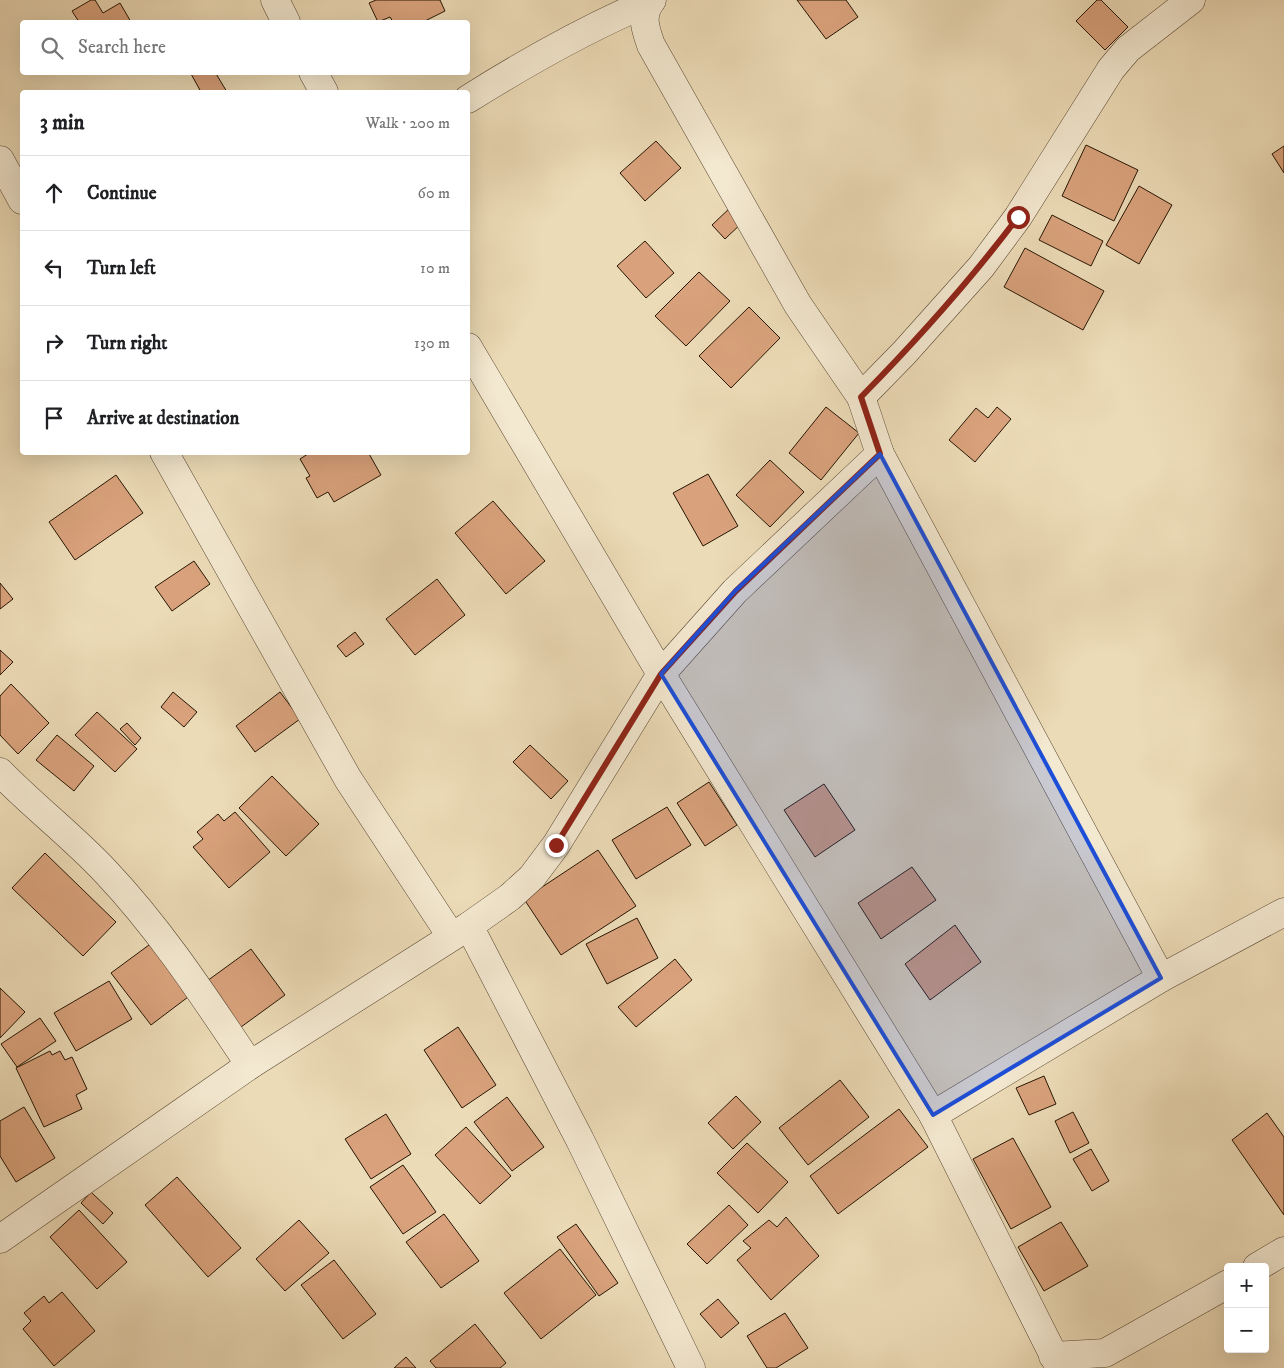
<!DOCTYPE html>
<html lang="en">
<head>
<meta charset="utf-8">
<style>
	:root { --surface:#fff; --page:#f6f6f6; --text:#202124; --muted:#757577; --line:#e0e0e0 }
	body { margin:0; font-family:"IM FELL DW Pica",serif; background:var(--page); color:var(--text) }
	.controls { position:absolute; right:15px; bottom:15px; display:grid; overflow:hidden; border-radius:5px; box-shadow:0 5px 20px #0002 }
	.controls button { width:45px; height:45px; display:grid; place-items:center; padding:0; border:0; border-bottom:1px solid var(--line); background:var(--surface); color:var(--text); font:25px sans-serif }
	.stop { position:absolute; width:15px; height:15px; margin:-11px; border:4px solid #8f2418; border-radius:50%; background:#fff }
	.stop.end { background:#8f2418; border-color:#fff; box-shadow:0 1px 5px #0008 }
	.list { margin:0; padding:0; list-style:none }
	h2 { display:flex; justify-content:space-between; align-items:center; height:65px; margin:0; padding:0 20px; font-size:21px }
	h2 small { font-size:16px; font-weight:400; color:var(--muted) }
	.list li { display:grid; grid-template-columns:32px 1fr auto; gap:15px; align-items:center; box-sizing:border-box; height:75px; padding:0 20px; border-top:1px solid var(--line) }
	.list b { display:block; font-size:19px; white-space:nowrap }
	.list em { font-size:16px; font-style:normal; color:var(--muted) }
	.icon { flex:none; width:28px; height:28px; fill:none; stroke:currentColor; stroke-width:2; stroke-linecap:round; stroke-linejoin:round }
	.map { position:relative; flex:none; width:1284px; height:1368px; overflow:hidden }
	.search { position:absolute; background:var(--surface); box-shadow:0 5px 20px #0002; left:20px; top:20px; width:450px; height:55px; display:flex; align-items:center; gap:12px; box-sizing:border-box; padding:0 18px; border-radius:5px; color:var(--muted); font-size:19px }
	.panel { position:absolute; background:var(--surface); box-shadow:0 5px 20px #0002; left:20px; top:90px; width:450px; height:365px; border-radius:5px }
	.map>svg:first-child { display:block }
	.building { fill:#d9a27c; stroke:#261503 }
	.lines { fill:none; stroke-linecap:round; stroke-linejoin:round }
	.minor-casing { stroke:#584630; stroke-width:29 }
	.minor { stroke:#f3e8d0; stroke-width:28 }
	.route { stroke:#8f2418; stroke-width:6 }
	.marked { fill:#1d4ed8; fill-opacity:0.2; stroke:#1d4ed8; stroke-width:4; stroke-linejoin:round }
</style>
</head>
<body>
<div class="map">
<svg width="1284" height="1368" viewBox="0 0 1284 1368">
	<rect width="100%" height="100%" fill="#ecdbb7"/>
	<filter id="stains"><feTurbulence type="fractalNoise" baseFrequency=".004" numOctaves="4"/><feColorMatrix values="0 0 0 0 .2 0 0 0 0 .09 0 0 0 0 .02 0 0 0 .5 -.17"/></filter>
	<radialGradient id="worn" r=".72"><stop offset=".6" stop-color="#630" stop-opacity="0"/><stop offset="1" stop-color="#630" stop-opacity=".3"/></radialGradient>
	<g class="building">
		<polygon points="91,0 95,0 103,13 120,3 131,22 79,22 72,11"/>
		<polygon points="376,0 440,0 445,11 423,22 393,22 390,17 378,22 369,3"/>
		<polygon points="797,0 846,0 858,17 826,39"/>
		<polygon points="1097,0 1101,0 1128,27 1105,50 1076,21"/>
		<polygon points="190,72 215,72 227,92 201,92"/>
		<polygon points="656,141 681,168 645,201 620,173"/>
		<polygon points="1086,145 1138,170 1114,221 1062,196"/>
		<polygon points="1284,146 1284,173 1272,154"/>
		<polygon points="1139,186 1172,205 1139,264 1106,245"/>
		<polygon points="732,206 745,220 725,239 712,225"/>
		<polygon points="1052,215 1103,241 1091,266 1039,240"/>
		<polygon points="645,241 674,273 646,298 617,266"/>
		<polygon points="1025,248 1104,291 1083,330 1004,287"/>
		<polygon points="699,272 730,301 686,346 655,316"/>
		<polygon points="749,307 780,338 731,388 699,356"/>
		<polygon points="826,407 859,433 821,480 789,453"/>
		<polygon points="997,407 1011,419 975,462 949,440 976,408 988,418"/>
		<polygon points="311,452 368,452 381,475 334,502 328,492 317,498 306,478 310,476 300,459"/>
		<polygon points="770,460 804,492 770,527 736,495"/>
		<polygon points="708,474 738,526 703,546 673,493"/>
		<polygon points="116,475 143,513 75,560 49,522"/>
		<polygon points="493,501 545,561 506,594 455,533"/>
		<polygon points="194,561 210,584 172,611 155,587"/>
		<polygon points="437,579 465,615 415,655 386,619"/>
		<polygon points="0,583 13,599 0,609"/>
		<polygon points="355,632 364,644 346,657 337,646"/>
		<polygon points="0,650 13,662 0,675"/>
		<polygon points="11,684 49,723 18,754 0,735 0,696"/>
		<polygon points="173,692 197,712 184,727 161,707"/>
		<polygon points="280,692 300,719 255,752 236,726"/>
		<polygon points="97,712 137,749 115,772 75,735"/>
		<polygon points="127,723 141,738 135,745 120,729"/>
		<polygon points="57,735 94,766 74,791 36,760"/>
		<polygon points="530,745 568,781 551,799 513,762"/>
		<polygon points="272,776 319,824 286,856 239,808"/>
		<polygon points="709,782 737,825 705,846 677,803"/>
		<polygon points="824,784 855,830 815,857 784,810"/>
		<polygon points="667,807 691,845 636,879 612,840"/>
		<polygon points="235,812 270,852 229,888 193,847 203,839 197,832 218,814 224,821"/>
		<polygon points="598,850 636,906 561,955 524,899"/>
		<polygon points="45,853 116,922 83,956 12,888"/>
		<polygon points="912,867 936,900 881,939 858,903"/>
		<polygon points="637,918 658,958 607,984 586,944"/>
		<polygon points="955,925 981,962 930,1000 905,964"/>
		<polygon points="153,942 192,994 151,1025 111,973"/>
		<polygon points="251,949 285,995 241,1027 207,981"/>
		<polygon points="675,959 692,980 636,1027 618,1007"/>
		<polygon points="109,981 132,1019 76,1051 54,1013"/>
		<polygon points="0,988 25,1012 0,1038"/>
		<polygon points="40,1018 56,1041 17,1067 1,1044"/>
		<polygon points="458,1027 496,1085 462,1108 424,1050"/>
		<polygon points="50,1051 52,1055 60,1051 65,1060 72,1057 87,1089 76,1095 82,1109 44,1127 16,1068"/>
		<polygon points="1044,1076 1056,1104 1029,1115 1016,1088"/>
		<polygon points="840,1080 869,1117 808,1165 779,1128"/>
		<polygon points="736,1096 761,1122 733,1149 708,1123"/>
		<polygon points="507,1097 544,1147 512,1171 474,1122"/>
		<polygon points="24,1107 55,1158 16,1182 0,1156 0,1121"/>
		<polygon points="899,1109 928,1147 838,1214 810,1176"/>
		<polygon points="1073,1112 1089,1143 1070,1153 1055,1121"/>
		<polygon points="1267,1113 1284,1137 1284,1215 1232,1140"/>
		<polygon points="386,1114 411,1154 371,1179 345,1139"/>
		<polygon points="466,1127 511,1176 480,1204 435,1155"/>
		<polygon points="1013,1138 1051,1207 1011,1229 973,1159"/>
		<polygon points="747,1143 788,1182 758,1213 717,1173"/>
		<polygon points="1091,1149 1109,1181 1092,1191 1073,1159"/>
		<polygon points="403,1165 436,1212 403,1234 370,1187"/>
		<polygon points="177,1177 241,1248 208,1277 145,1205"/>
		<polygon points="91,1192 113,1213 103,1224 81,1203"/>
		<polygon points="729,1205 748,1225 707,1264 687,1244"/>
		<polygon points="79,1210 127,1262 97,1289 50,1237"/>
		<polygon points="444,1214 479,1261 441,1288 406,1242"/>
		<polygon points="786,1217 819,1256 771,1300 737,1260 751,1248 743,1241 769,1220 777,1227"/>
		<polygon points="299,1220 329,1253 285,1291 256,1259"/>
		<polygon points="1061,1222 1088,1266 1044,1291 1018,1247"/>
		<polygon points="576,1224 618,1283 599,1296 557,1237"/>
		<polygon points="560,1249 596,1295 541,1339 504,1293"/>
		<polygon points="334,1260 376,1314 343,1339 301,1285"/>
		<polygon points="62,1292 95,1331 54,1366 23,1329 31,1321 24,1313 44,1296 49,1303"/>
		<polygon points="718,1299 739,1323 721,1338 700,1314"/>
		<polygon points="785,1313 808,1348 776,1368 767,1368 747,1336"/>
		<polygon points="475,1324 506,1363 500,1368 436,1368 430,1361"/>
		<polygon points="406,1357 416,1368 394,1368"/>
	</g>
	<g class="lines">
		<defs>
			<g id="minor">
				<polyline points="275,0 286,22"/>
				<polyline points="313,72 324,92"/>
				<path d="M 468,99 C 527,62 587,28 651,1"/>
				<polyline points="0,160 22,200"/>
				<polyline points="468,347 661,674 933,1115 1060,1368"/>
				<polyline points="861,397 904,353 981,267 1018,217 1111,69 1128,49 1191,0"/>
				<polyline points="164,452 348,779 451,936"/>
				<polyline points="880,454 1161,978"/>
				<path d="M 0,772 C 33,806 72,836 105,871 C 161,930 205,998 250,1065"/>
				<polyline points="469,926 580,1140 691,1368"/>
				<polyline points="933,1115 1161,978 1284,912"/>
				<path d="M 0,1239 L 250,1065 L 469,926 L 510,897 L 532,877 L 556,845 L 661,674 L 735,591 L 880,454 L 861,397 L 798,305 L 651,45 C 645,28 640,15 652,0"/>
				<polyline points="1257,1267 1284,1251"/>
				<polyline points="1053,1356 1105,1353 1228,1284"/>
			</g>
		</defs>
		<use href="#minor" class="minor-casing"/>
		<use href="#minor" class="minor"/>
	</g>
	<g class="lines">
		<path class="route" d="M 556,845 L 661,674 L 736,591 L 880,454 L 861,397 C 917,340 970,281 1018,217"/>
	</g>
	<path class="marked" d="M 880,454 L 1161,978 L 933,1115 L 661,674 L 735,591 Z"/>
	<rect width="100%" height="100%" filter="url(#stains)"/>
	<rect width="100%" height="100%" fill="url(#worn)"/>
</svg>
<div class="controls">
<button>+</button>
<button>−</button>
</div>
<div class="stop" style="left:1018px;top:217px"></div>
<div class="stop end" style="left:556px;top:845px"></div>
<div class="search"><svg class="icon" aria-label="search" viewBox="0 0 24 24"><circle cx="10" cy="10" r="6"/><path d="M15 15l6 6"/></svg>Search here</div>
<section class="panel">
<h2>3 min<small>Walk · 200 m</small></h2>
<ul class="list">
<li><svg class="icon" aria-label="ahead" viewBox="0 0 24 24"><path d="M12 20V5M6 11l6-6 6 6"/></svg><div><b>Continue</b></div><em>60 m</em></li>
<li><svg class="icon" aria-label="left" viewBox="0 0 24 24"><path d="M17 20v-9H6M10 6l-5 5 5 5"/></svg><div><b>Turn left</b></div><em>10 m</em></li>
<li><svg class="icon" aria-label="right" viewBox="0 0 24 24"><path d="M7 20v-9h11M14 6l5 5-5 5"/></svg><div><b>Turn right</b></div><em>130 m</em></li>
<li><svg class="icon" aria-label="arrive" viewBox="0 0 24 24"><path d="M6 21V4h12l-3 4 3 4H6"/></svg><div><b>Arrive at destination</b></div></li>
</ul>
</section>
</div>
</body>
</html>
